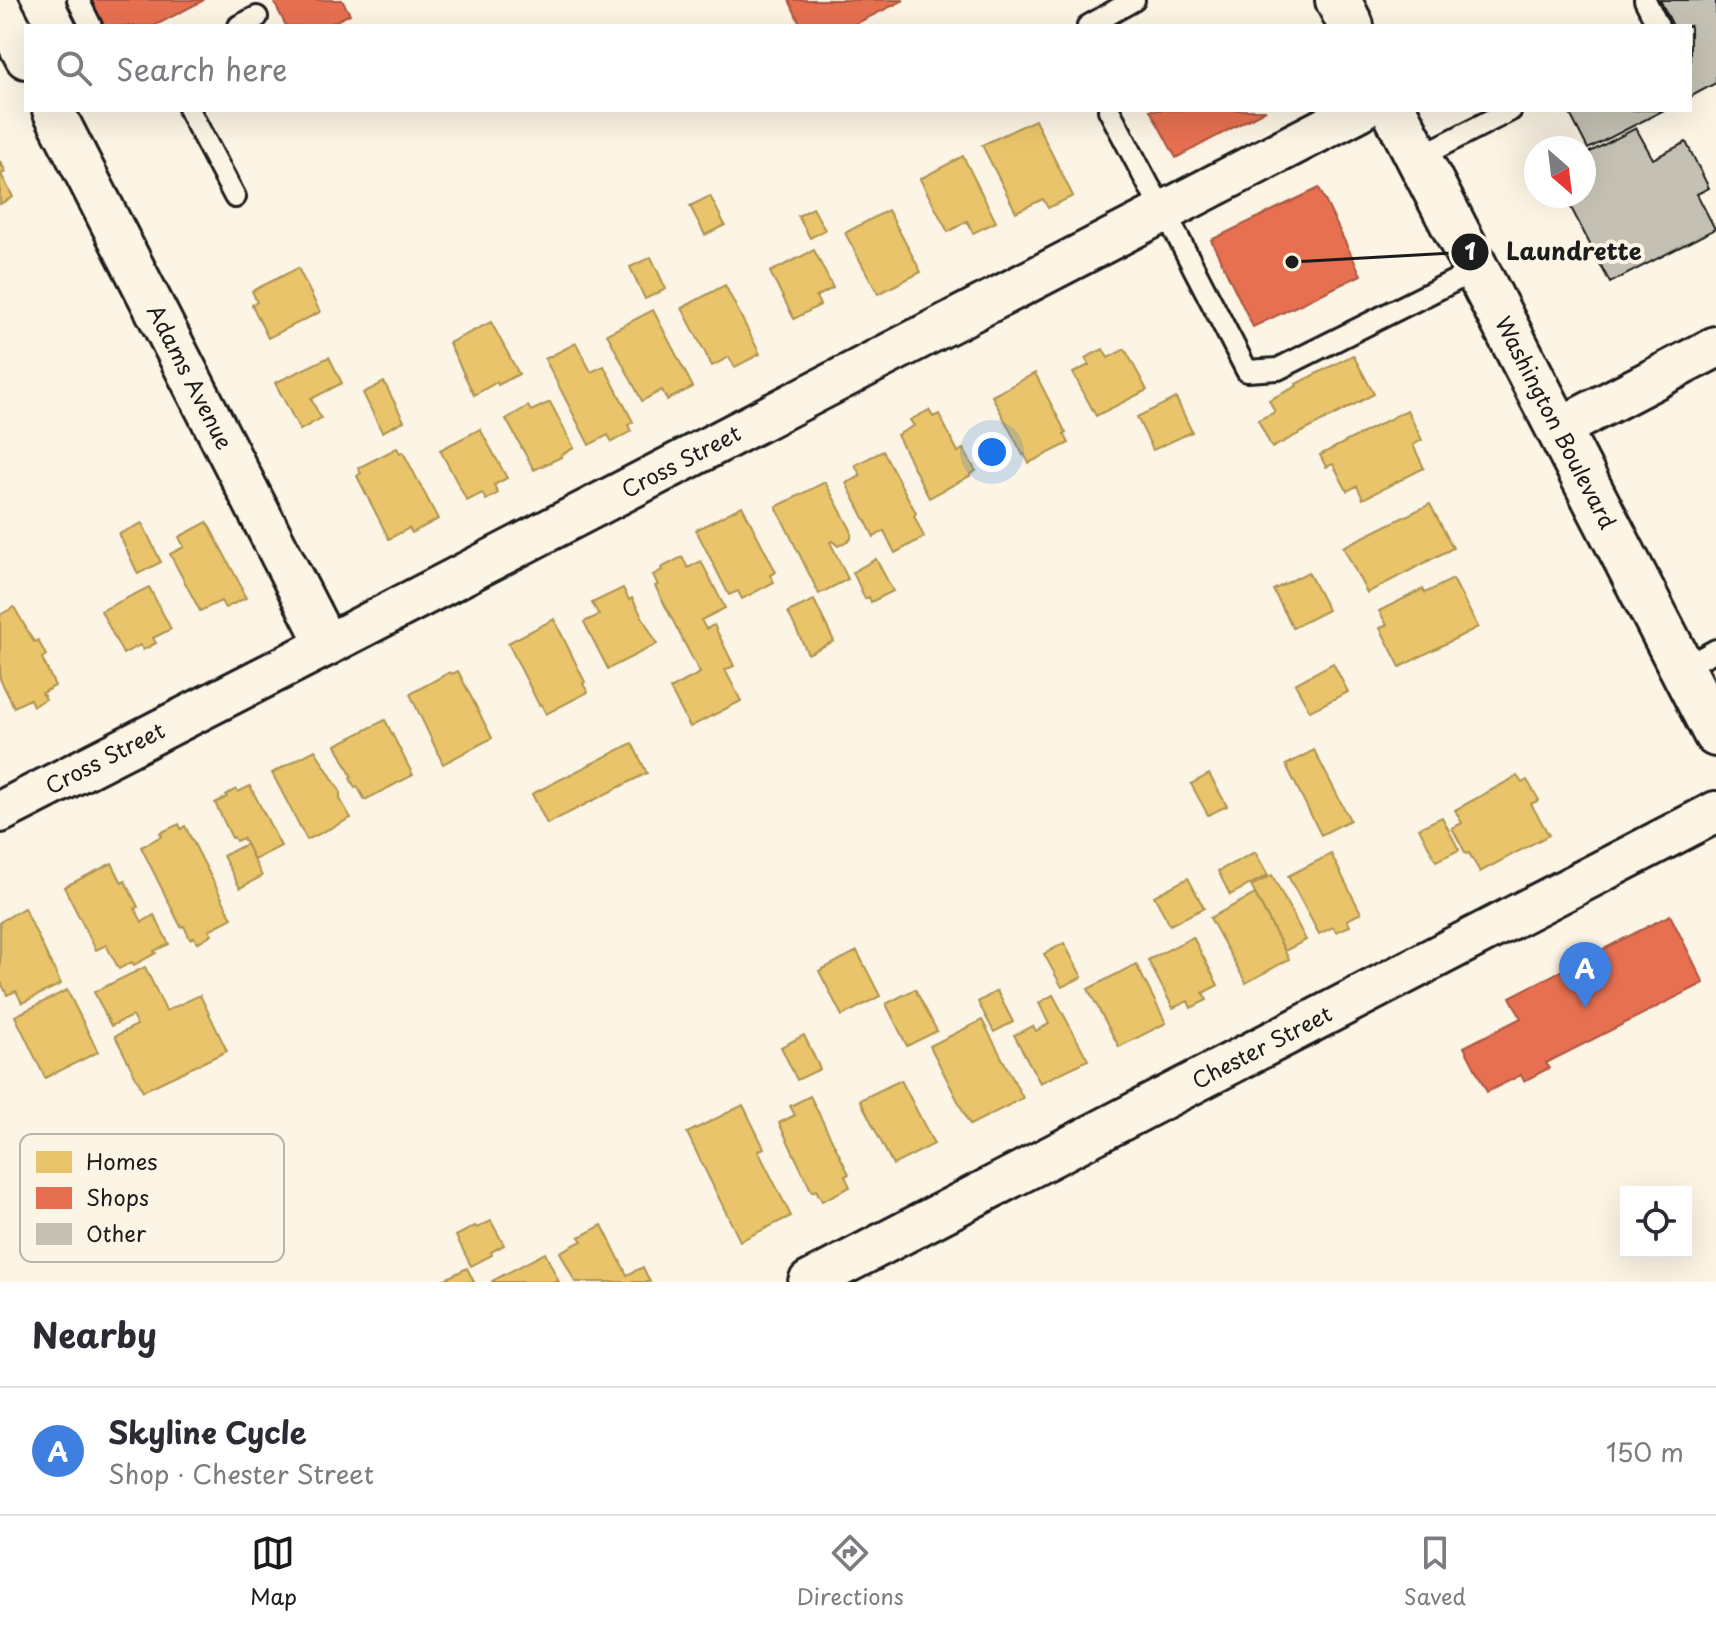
<!DOCTYPE html>
<html lang="en">
<head>
<meta charset="utf-8">
<style>
	:root { --surface:#fff; --page:#f7f7f7; --text:#2b2b33; --muted:#7c7c81; --line:#e1e1e2; --accent:#1c1c1c }
	body { margin:0; font-family:"Playpen Sans",sans-serif; background:var(--page); color:var(--text) }
	.controls { position:absolute; right:24px; bottom:24px; display:grid; overflow:hidden; border-radius:0px; box-shadow:0 8px 32px #0002 }
	.controls button { width:72px; height:72px; display:grid; place-items:center; padding:0; border:0; border-bottom:2px solid var(--line); background:var(--surface); color:var(--text); font:40px sans-serif }
	.compass { position:absolute; left:1524px; top:136px; width:72px; height:72px; border-radius:50%; background:var(--surface); box-shadow:0 8px 32px #0002; rotate:152deg }
	.you { position:absolute; left:992px; top:452px; width:28px; height:28px; margin:-20px; border:6px solid #fff; border-radius:50%; background:#1a73e8; box-shadow:0 0 0 12px #1a73e833 }
	.badge { display:grid; place-items:center; width:52px; height:52px; border-radius:50%; background:var(--accent); color:#fff; font-size:26px; font-weight:700 }
	.pin { position:absolute; translate:-50% -66px; filter:drop-shadow(0 2px 4px #0008) }
	.pin::after { content:''; position:absolute; top:42px; width:28px; height:24px; background:inherit; clip-path:polygon(0 0,100% 0,50% 100%) }
	.list { margin:0; padding:0; list-style:none }
	h2 { display:flex; justify-content:space-between; align-items:center; height:104px; margin:0; padding:0 32px; font-size:34px }
	h2 small { font-size:26px; font-weight:400; color:var(--muted) }
	.list li { display:grid; grid-template-columns:52px 1fr auto; gap:24px; align-items:center; box-sizing:border-box; height:128px; padding:0 32px; border-top:2px solid var(--line) }
	.list b { display:block; font-size:30px; white-space:nowrap }
	.list p { margin:0; font-size:26px; white-space:nowrap; color:var(--muted) }
	.list em { font-size:26px; font-style:normal; color:var(--muted) }
	.icon { flex:none; width:44px; height:44px; fill:none; stroke:currentColor; stroke-width:2; stroke-linecap:round; stroke-linejoin:round }
	.map { position:relative; flex:none; width:1716px; height:1282px; overflow:hidden }
	.search { position:absolute; background:var(--surface); box-shadow:0 8px 32px #0002; left:24px; right:24px; top:24px; height:88px; display:flex; align-items:center; gap:20px; box-sizing:border-box; padding:0 28px; border-radius:0px; color:var(--muted); font-size:30px }
	.sheet { height:232px; background:var(--surface) }
	nav { display:flex; justify-content:space-around; align-items:center; box-sizing:border-box; height:112px; border-top:2px solid var(--line); background:var(--surface); font-size:22px; color:var(--muted) }
	nav a { display:grid; justify-items:center; gap:4px }
	nav .on { color:var(--accent) }
	.map>svg:first-child { display:block }
	.homes { fill:#e9c46a; stroke:#ac9253; stroke-width:2 }
	.shops { fill:#e76f51; stroke:#aa5641; stroke-width:2 }
	.building { fill:#c4c0b3; stroke:#1c1c1c; stroke-width:2 }
	.lines { fill:none; stroke-linecap:round; stroke-linejoin:round }
	.service-casing { stroke:#1c1c1c; stroke-width:26 }
	.minor-casing { stroke:#1c1c1c; stroke-width:46 }
	.primary-casing { stroke:#1c1c1c; stroke-width:50 }
	.service { stroke:#fcf5e5; stroke-width:20 }
	.minor { stroke:#fcf5e5; stroke-width:40 }
	.primary { stroke:#fcf5e5; stroke-width:44 }
	.labels { text-anchor:middle; stroke-width:8; stroke-linejoin:round; paint-order:stroke }
	.street-label { font-size:22px; fill:#1c1c1c; stroke:#fcf5e5 }
	.key { fill:#fcf5e5; stroke:#b9b4a9; stroke-width:2 }
	.key-label { font-size:22px; fill:#1c1c1c }
	.leader { fill:none; stroke:#1c1c1c; stroke-width:3 }
	.callout-dot { fill:#1c1c1c; stroke:#fcf5e5; stroke-width:3 }
	.mark-label { font-size:24px; text-anchor:middle; font-weight:bold; fill:#fff }
	.callout-label { font-size:24px; text-anchor:middle; font-weight:bold; fill:#1c1c1c; stroke:#fcf5e5; stroke-width:8; stroke-linejoin:round; paint-order:stroke }
</style>
</head>
<body>
<div class="map">
<svg width="1716" height="1282" viewBox="0 0 1716 1282">
	<rect width="100%" height="100%" fill="#fcf5e5"/>
	<filter id="ink" filterUnits="userSpaceOnUse"><feTurbulence type="fractalNoise" baseFrequency=".0125" numOctaves="2"/><feDisplacementMap in="SourceGraphic" scale="16" xChannelSelector="R" yChannelSelector="G"/><feConvolveMatrix kernelMatrix="1 2 1 2 8 2 1 2 1" color-interpolation-filters="sRGB"/></filter>
	<g filter="url(#ink)">
		<g class="homes">
			<polygon points="1035,120 1073,196 1048,208 1043,199 1016,212 982,145"/>
			<polygon points="963,156 996,222 973,233 967,221 948,232 920,179"/>
			<polygon points="0,161 6,172 1,174 13,197 0,204"/>
			<polygon points="710,196 725,225 705,235 690,206"/>
			<polygon points="813,208 825,230 810,238 798,216"/>
			<polygon points="888,210 921,272 878,294 845,233"/>
			<polygon points="814,250 833,288 816,297 820,305 794,319 770,272"/>
			<polygon points="651,257 666,289 645,299 630,267"/>
			<polygon points="298,268 320,312 268,338 252,305 257,302 252,291"/>
			<polygon points="725,285 760,354 735,367 729,357 712,366 682,308"/>
			<polygon points="653,310 693,387 667,400 662,390 642,401 607,334"/>
			<polygon points="491,322 519,374 498,385 497,382 474,395 449,343"/>
			<polygon points="576,343 591,372 604,366 633,422 628,425 631,431 612,442 608,435 589,445 545,359"/>
			<polygon points="1103,349 1108,358 1125,349 1147,390 1096,416 1073,373 1089,365 1085,358"/>
			<polygon points="1353,355 1374,394 1272,448 1258,420 1275,412 1269,400 1297,386 1296,384"/>
			<polygon points="329,357 342,383 311,399 321,418 300,430 275,383"/>
			<polygon points="1035,373 1066,433 1064,434 1069,443 1029,463 1024,454 1023,455 992,396"/>
			<polygon points="384,382 404,421 382,432 363,393"/>
			<polygon points="1176,398 1192,432 1153,450 1137,417"/>
			<polygon points="550,402 574,448 561,455 561,457 534,470 506,419 528,406 531,411"/>
			<polygon points="929,410 933,417 939,414 958,452 963,449 976,471 970,474 970,476 929,498 897,435 914,426 910,420"/>
			<polygon points="1407,410 1422,440 1413,445 1424,468 1363,499 1357,486 1347,491 1333,464 1326,467 1320,455"/>
			<polygon points="480,429 507,478 494,485 498,493 486,500 482,493 467,501 440,450"/>
			<polygon points="397,448 400,453 403,452 438,519 412,533 409,528 389,539 357,476 361,473 358,468"/>
			<polygon points="883,451 916,513 914,516 924,537 895,553 884,531 874,537 846,483 861,476 855,465"/>
			<polygon points="825,482 851,530 851,539 838,546 832,541 830,542 848,579 819,594 776,507"/>
			<polygon points="1430,504 1453,548 1367,593 1343,547"/>
			<polygon points="742,506 776,572 770,575 774,582 742,599 738,591 729,595 696,530"/>
			<polygon points="207,522 242,588 241,589 246,598 225,608 221,601 200,611 170,554 184,547 179,537"/>
			<polygon points="142,523 161,562 138,574 119,534"/>
			<polygon points="682,557 688,568 701,561 725,608 701,620 706,629 714,625 734,666 725,670 741,701 690,727 670,689 700,673 655,586 658,585 653,575 662,570 661,568"/>
			<polygon points="876,559 893,591 871,602 869,597 865,599 853,572"/>
			<polygon points="1308,572 1328,610 1293,628 1273,590"/>
			<polygon points="1453,579 1478,627 1400,667 1380,628 1387,625 1379,611 1423,589 1425,593"/>
			<polygon points="149,587 171,629 153,638 156,643 143,650 140,645 123,654 101,611"/>
			<polygon points="623,588 629,600 632,598 657,644 608,669 584,622 599,615 592,603"/>
			<polygon points="814,600 834,641 808,654 788,612"/>
			<polygon points="14,607 34,642 38,640 46,655 42,658 55,686 42,693 46,699 33,706 30,699 14,707 0,679 0,615"/>
			<polygon points="554,619 585,682 583,684 588,692 546,714 541,704 539,705 508,643"/>
			<polygon points="1333,663 1348,692 1310,711 1295,684"/>
			<polygon points="458,671 492,738 443,764 410,694 450,672 452,674"/>
			<polygon points="385,720 413,775 365,800 357,786 355,788 350,778 352,777 336,745"/>
			<polygon points="632,743 647,773 547,824 532,794"/>
			<polygon points="315,750 340,791 340,799 351,818 307,840 272,773"/>
			<polygon points="1314,750 1350,820 1321,835 1286,765"/>
			<polygon points="1209,774 1227,806 1208,815 1191,784"/>
			<polygon points="1517,776 1522,783 1527,780 1539,800 1531,804 1549,835 1480,872 1469,853 1466,854 1452,828 1462,823 1455,810"/>
			<polygon points="250,786 281,846 254,860 243,838 236,841 234,837 232,838 215,803 227,797 226,795 236,789 238,792"/>
			<polygon points="1442,817 1459,850 1436,861 1419,828"/>
			<polygon points="179,824 181,829 185,826 232,918 209,930 212,934 197,943 194,937 190,939 184,926 181,927 141,847 162,836 160,833"/>
			<polygon points="246,844 262,876 240,888 223,856"/>
			<polygon points="1255,852 1268,875 1230,895 1218,871"/>
			<polygon points="1331,854 1361,913 1347,920 1350,926 1336,932 1333,927 1319,934 1288,876"/>
			<polygon points="112,863 122,883 125,881 138,907 135,908 142,922 154,915 169,944 154,951 156,953 134,965 132,962 119,969 106,945 96,950 64,887"/>
			<polygon points="1272,875 1306,940 1285,951 1251,886"/>
			<polygon points="1188,878 1204,908 1170,925 1154,896"/>
			<polygon points="1255,894 1289,959 1246,983 1210,918"/>
			<polygon points="24,908 61,984 22,1003 16,991 7,995 0,980 0,922"/>
			<polygon points="1193,937 1218,985 1203,993 1207,1000 1191,1008 1188,1001 1173,1008 1148,960"/>
			<polygon points="1064,943 1082,977 1062,987 1044,954"/>
			<polygon points="857,951 880,996 842,1016 819,971"/>
			<polygon points="1136,964 1166,1023 1119,1047 1088,989"/>
			<polygon points="145,967 166,1011 200,995 227,1051 143,1091 115,1036 137,1025 132,1016 111,1026 94,992"/>
			<polygon points="915,989 937,1031 907,1046 886,1004"/>
			<polygon points="67,990 98,1052 45,1078 15,1016"/>
			<polygon points="997,991 1013,1022 994,1032 978,1002"/>
			<polygon points="1053,995 1088,1060 1040,1083 1014,1035 1033,1026 1036,1031 1049,1024 1039,1003"/>
			<polygon points="982,1020 1023,1098 970,1125 930,1046"/>
			<polygon points="804,1035 820,1069 797,1080 781,1047"/>
			<polygon points="901,1080 934,1144 893,1165 860,1100"/>
			<polygon points="810,1096 849,1174 845,1176 850,1187 822,1201 816,1190 812,1192 779,1123 795,1115 790,1106"/>
			<polygon points="743,1105 764,1148 758,1151 791,1216 740,1241 687,1133"/>
			<polygon points="491,1221 504,1245 491,1252 492,1255 471,1266 456,1236 475,1226 477,1228"/>
			<polygon points="602,1225 627,1275 643,1267 650,1282 575,1282 560,1252 582,1241 579,1237"/>
			<polygon points="545,1253 559,1282 492,1282 492,1281"/>
			<polygon points="467,1268 474,1282 439,1282"/>
		</g>
		<g class="shops">
			<polygon points="91,0 204,0 154,26 104,26"/>
			<polygon points="273,0 342,0 350,14 326,26 286,26"/>
			<polygon points="789,0 904,0 851,26 801,26"/>
			<polygon points="1150,110 1266,110 1176,158"/>
			<polygon points="1319,188 1361,275 1253,327 1211,240"/>
			<polygon points="1670,915 1704,983 1546,1063 1549,1068 1524,1081 1521,1075 1487,1092 1464,1047 1521,1018 1510,997"/>
		</g>
		<g class="building">
			<polygon points="1660,0 1716,0 1716,83 1690,97 1690,26 1673,26"/>
			<polygon points="1568,110 1664,110 1588,149"/>
			<polygon points="1636,128 1653,159 1686,142 1709,188 1697,194 1715,229 1610,283 1565,196 1584,196 1584,155"/>
		</g>
		<g class="lines">
			<defs>
				<g id="service">
					<polyline points="78,0 91,26"/>
					<polyline points="1645,0 1658,26"/>
					<polyline points="239,26 257,17"/>
					<polyline points="1088,26 1134,0"/>
					<polyline points="189,110 235,197"/>
					<polyline points="1109,110 1149,186 1165,212 1247,371 1278,369 1476,270"/>
					<polyline points="1419,157 1511,110"/>
					<polyline points="1681,669 1716,650"/>
				</g>
				<g id="minor">
					<polyline points="0,8 26,58"/>
					<path id="s1" d="M 53,110 L 327,645"/>
					<polyline points="1558,429 1716,347"/>
					<path id="s2" d="M 0,812 L 327,645 L 1360,110"/>
					<path id="s3" d="M 809,1282 L 1716,812"/>
				</g>
				<g id="primary">
					<polyline points="1338,0 1351,26"/>
					<path id="s4" d="M 1394,110 L 1716,734"/>
				</g>
			</defs>
			<use href="#service" class="service-casing"/>
			<use href="#minor" class="minor-casing"/>
			<use href="#primary" class="primary-casing"/>
			<use href="#service" class="service"/>
			<use href="#minor" class="minor"/>
			<use href="#primary" class="primary"/>
		</g>
	</g>
	<g class="labels">
		<g class="street-label">
			<text dy="8" stroke="none"><textPath href="#s1" startOffset="300">Adams Avenue</textPath></text>
			<text dy="8" stroke="none"><textPath href="#s4" startOffset="352">Washington Boulevard</textPath></text>
			<text dy="8" stroke="none"><textPath href="#s2" startOffset="766">Cross Street</textPath></text>
			<text dy="8" stroke="none"><textPath href="#s2" startOffset="118">Cross Street</textPath></text>
			<text dy="8" stroke="none"><textPath href="#s3" startOffset="510">Chester Street</textPath></text>
		</g>
	</g>
	<rect x="20" y="1134" width="264" height="128" rx="12" class="key"/>
	<rect x="36" y="1151" width="36" height="22" fill="#e9c46a"/>
	<rect x="36" y="1187" width="36" height="22" fill="#e76f51"/>
	<rect x="36" y="1223" width="36" height="22" fill="#c4c0b3"/>
	<g class="key-label">
		<text x="86" y="1170">Homes</text>
		<text x="86" y="1206">Shops</text>
		<text x="86" y="1242">Other</text>
	</g>
	<path class="leader" d="M1292 262L1470 252"/>
	<g class="callout-dot">
		<circle cx="1292" cy="262" r="8"/>
		<circle cx="1470" cy="252" r="20"/>
	</g>
	<g class="mark-label">
		<text x="1470" y="260">1</text>
	</g>
	<g class="callout-label">
		<text x="1574" y="260">Laundrette</text>
	</g>
</svg>
<div class="controls">
<button><svg class="icon" aria-label="locate" viewBox="0 0 24 24"><circle cx="12" cy="12" r="6"/><path d="M12 2v4M12 18v4M2 12h4M18 12h4"/></svg></button>
</div>
<svg class="compass" viewBox="-18 -18 36 36"><path d="M0-13l5 13h-10z" fill="#e53935"/><path d="M0 13l5-13h-10z" fill="#7c7c81"/></svg>
<div class="you"></div>
<div class="pin badge" style="left:1585px;top:1008px;background:#3f7fe0">A</div>
<div class="search"><svg class="icon" aria-label="search" viewBox="0 0 24 24"><circle cx="10" cy="10" r="6"/><path d="M15 15l6 6"/></svg>Search here</div>
</div>
<section class="sheet">
<h2>Nearby<small></small></h2>
<ul class="list">
<li><span class="badge" style="background:#3f7fe0">A</span><div><b>Skyline Cycle</b><p>Shop · Chester Street</p></div><em>150 m</em></li>
</ul>
</section>
<nav>
<a class="on"><svg class="icon" aria-label="map" viewBox="0 0 24 24"><path d="M3 6l6-2 6 2 6-2v14l-6 2-6-2-6 2zM9 4v14M15 6v14"/></svg>Map</a>
<a><svg class="icon" aria-label="directions" viewBox="0 0 24 24"><path d="M12 3l9 9-9 9-9-9zM9 14v-3h6M13 9l2 2-2 2"/></svg>Directions</a>
<a><svg class="icon" aria-label="saved" viewBox="0 0 24 24"><path d="M7 4h10v16l-5-4-5 4z"/></svg>Saved</a>
</nav>
</body>
</html>
